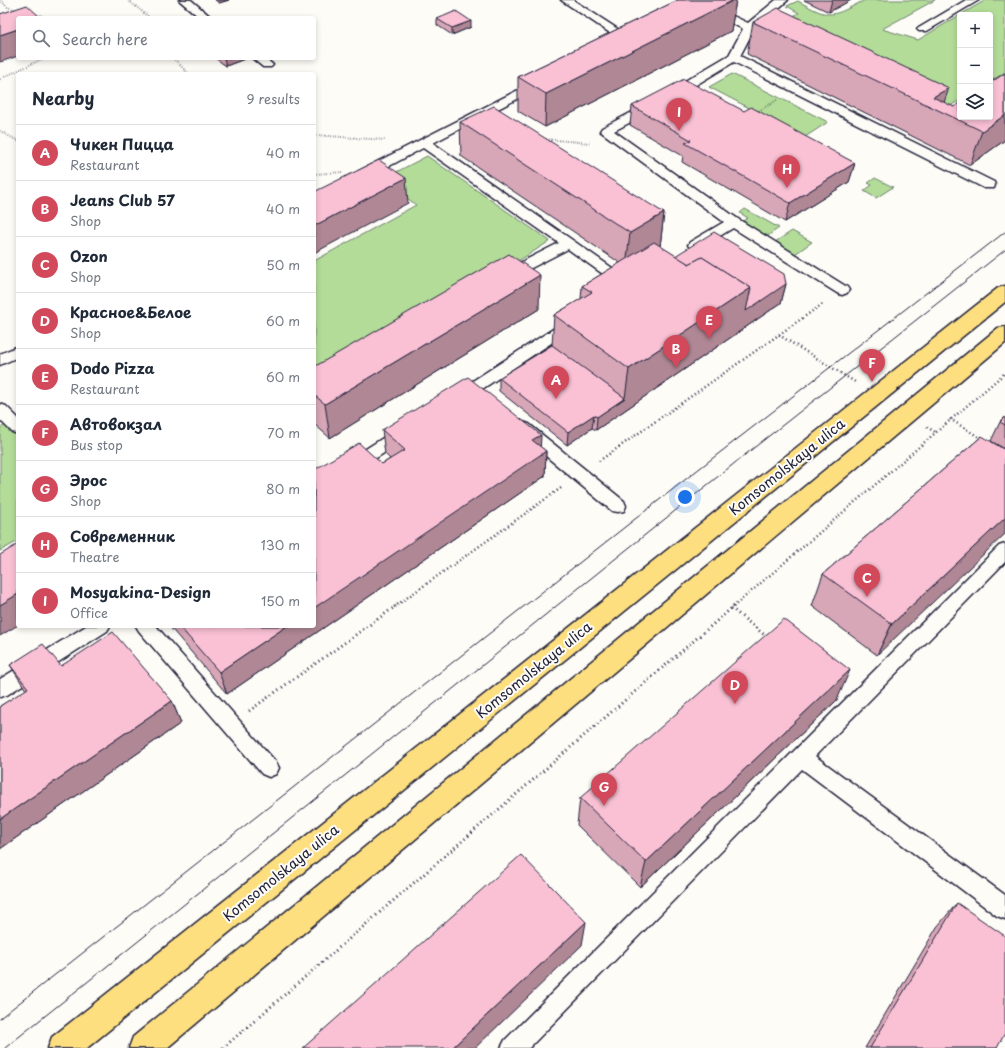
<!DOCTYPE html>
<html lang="en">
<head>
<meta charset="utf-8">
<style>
	:root { --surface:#fff; --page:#f6f6f7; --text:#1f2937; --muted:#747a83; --line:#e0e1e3; --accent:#d1495b }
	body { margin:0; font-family:"Playpen Sans",sans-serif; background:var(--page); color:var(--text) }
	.controls { position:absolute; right:12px; top:12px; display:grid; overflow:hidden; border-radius:4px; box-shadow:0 2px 6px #0003 }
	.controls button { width:36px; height:36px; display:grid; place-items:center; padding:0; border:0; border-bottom:1px solid var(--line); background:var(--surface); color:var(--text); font:20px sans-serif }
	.you { position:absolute; left:685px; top:497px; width:14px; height:14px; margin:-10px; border:3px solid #fff; border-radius:50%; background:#1a73e8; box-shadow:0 0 0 6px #1a73e833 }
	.badge { display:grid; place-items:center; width:26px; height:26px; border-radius:50%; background:var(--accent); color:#fff; font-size:13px; font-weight:700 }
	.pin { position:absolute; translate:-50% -33px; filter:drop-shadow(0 1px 2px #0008) }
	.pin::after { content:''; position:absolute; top:21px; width:14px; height:12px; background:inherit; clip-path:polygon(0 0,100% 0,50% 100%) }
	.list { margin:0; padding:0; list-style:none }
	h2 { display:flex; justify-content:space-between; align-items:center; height:52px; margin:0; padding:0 16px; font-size:17px }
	h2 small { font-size:13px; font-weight:400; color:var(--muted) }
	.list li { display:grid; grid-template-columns:26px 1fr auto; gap:12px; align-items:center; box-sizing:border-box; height:56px; padding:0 16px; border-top:1px solid var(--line) }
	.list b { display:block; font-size:15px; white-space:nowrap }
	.list p { margin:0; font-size:13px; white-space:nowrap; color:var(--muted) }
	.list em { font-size:13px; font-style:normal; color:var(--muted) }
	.icon { flex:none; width:22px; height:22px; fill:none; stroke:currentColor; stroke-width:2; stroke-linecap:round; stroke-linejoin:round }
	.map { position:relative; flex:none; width:1005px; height:1048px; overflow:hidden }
	.search { position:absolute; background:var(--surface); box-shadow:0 2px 6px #0003; left:16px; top:16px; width:300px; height:44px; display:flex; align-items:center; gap:10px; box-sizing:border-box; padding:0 14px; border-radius:4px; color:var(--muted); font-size:15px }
	.panel { position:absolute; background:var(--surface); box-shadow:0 2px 6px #0003; left:16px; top:72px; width:300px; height:556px; border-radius:4px }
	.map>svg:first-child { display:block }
	.green { fill:#b3dc99; stroke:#6a7f6a }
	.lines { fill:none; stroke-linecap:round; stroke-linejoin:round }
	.lane-casing { stroke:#22223b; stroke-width:3 }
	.primary-casing { stroke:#22223b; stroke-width:3 }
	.path-far2 { stroke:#22223b; stroke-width:2; stroke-dasharray:0.5 2; stroke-linecap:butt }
	.path-far1 { stroke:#22223b; stroke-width:2.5; stroke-dasharray:1 3; stroke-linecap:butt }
	.path { stroke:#22223b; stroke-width:3; stroke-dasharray:1 3.5; stroke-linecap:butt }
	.lane { fill:#fdfcf7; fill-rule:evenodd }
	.primary { fill:#fedf80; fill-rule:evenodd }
	.tram { stroke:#22223b; stroke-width:1 }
	.wall { fill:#d7a6b7; stroke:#22223b }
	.shaded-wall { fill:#af8795; stroke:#22223b }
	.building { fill:#fac1d5; stroke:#22223b }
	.labels { text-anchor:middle; stroke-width:4; stroke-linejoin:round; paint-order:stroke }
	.street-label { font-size:14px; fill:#22223b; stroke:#fdfcf7 }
</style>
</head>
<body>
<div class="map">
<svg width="1005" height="1048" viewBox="0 0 1005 1048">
	<rect width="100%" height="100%" fill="#fdfcf7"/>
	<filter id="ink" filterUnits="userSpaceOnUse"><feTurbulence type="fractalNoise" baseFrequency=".025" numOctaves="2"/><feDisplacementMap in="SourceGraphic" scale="8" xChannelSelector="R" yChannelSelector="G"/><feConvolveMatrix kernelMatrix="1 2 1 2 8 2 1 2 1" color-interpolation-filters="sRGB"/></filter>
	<g filter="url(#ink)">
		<g class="green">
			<path d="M 865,0 L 935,0 L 882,29 L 918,40 L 960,15 L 960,100 L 945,109 L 776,25 L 799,13 L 787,6 L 798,1 C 832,20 831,17 865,0 Z"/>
			<polygon points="986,0 1005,0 1005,72 990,82 990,15 960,15"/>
			<polygon points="732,74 828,122 805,137 709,87"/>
			<polygon points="427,156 550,241 512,265 314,375 314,261 416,205 383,179"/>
			<polygon points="875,178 893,187 876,198 864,191 872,185 868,183"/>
			<polygon points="745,209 779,228 766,237 741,222 748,218 740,213"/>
			<polygon points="792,231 812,242 795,254 775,242"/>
			<polygon points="18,418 18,541 0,551 0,428"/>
		</g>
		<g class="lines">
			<defs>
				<g id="lane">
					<polygon points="179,0 191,0 212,18 200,18"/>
					<path d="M 561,0 L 573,0 L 627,35 L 634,33 L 640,36 C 636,41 628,43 622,41 Z"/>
					<polygon points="776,0 788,0 757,27 756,30 753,31 740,56 994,182 995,185 994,188 984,188 734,62 676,97 668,97 666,94 668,91 729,55 743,29 708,12 707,10 708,8 716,8 748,23"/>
					<polygon points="966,0 979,0 927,31 919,31 917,29"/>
					<polygon points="252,58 265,58 273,65 271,67 263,67"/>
					<polygon points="538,80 542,82 544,84 542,86 433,143 631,281 633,284 631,287 626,289 621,287 568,249 510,279 505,281 500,279 498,276 500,273 559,243 423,148 369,177 359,177 358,174 359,171"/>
					<polygon points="651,102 655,103 657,106 655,109 614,131 738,219 847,287 849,290 847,293 842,295 837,293 733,228 700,248 695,249 690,248 688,245 690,242 724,222 600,131 602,128"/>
					<polygon points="572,318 577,320 579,323 577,326 464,401 459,402 454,401 451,397 454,393 567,320"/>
					<polygon points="18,346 18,357 0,365 0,354"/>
					<polygon points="0,404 6,406 18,418 18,434 12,432 0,420"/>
					<polygon points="523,422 529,424 624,501 626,506 624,511 618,512 612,511 517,432 515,428 517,424"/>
					<polygon points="403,427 409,429 411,433 409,437 320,494 314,496 314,482 397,429"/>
					<polygon points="1005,544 1005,562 815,756 1005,895 1005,919 997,916 802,769 529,1048 501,1048 505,1040 999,546"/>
					<polygon points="86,626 110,626 107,631 7,695 0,697 0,679"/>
					<polygon points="136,626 156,626 276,762 279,768 276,774 269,777 262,774 139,631"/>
				</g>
				<g id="primary">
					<polygon points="1005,286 1005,302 87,1048 48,1048 52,1037 998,288"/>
					<polygon points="1005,327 1005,343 167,1048 129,1048 133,1037 998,328"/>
				</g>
			</defs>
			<use href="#lane" class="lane-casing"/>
			<use href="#primary" class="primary-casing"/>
			<g class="path-far2">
				<polyline points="0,0 7,7 18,10"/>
				<polyline points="128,0 150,18"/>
				<polyline points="35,14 49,18"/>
				<polyline points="173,58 189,74"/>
				<polyline points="0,79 44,58"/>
				<polyline points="757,112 777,100"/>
				<polyline points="0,131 18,141"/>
				<polyline points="314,135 385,140"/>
				<polyline points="544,139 591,143"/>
				<polyline points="314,174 343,172"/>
			</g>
			<g class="path-far1">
				<polyline points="779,335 855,382"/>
				<polyline points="950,419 982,439"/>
				<polyline points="927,427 935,432"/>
				<polyline points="599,461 824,303"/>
				<polyline points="394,607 561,488"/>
				<polyline points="733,607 1005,373"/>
			</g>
			<g class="path">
				<polyline points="731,608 767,637"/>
				<polyline points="249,711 396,606"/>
				<polyline points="223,1048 734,606"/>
			</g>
			<use href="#lane" class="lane"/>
			<use href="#primary" class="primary"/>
			<g class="tram">
				<polyline points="0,1018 700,468 1005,232"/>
				<polyline points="5,1048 746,454 1005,250"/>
			</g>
		</g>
		<g class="wall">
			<polygon points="215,0 229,0 219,3"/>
			<polygon points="678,0 736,0 731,31 545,127 518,111 518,77"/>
			<polygon points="804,0 851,0 829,12"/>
			<polygon points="437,19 471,27 452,35 437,25"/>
			<polygon points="753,22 954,107 1005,73 1005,140 970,165 747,54"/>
			<polygon points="215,58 247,58 226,66"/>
			<polygon points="632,106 744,111 855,163 849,182 785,222 682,162 683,156 630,125"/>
			<polygon points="460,122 664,213 660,246 675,256 786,284 781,303 596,430 592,428 567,445 499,391 499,378 552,345 554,315 581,299 582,286 620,263 461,156"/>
			<polygon points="539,309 330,438 314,424 314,367"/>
			<polygon points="1005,417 1005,449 991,441 1000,422"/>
			<polygon points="382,430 540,447 546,451 545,476 227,694 169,626 314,626 382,464 390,459 385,454"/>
			<polygon points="982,436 877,655 812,606 823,574"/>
			<polygon points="10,665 61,666 172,701 181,723 0,849 0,706 26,690"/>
			<polygon points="837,700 640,887 577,825 580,798"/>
			<polygon points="957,903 997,1048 865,1048 937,927"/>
		</g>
		<g class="shaded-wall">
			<polygon points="219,0 229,0 219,3"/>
			<polygon points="734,0 736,0 731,31 545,127 546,94"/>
			<polygon points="832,0 851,0 829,12"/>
			<polygon points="471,21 471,27 452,35 452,28"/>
			<polygon points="18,29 18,56 0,62 0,35"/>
			<polygon points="224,58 247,58 226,66"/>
			<polygon points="949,88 941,111 933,97"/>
			<polygon points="1005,115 1005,140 970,165 982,131"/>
			<polygon points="855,163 849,182 785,222 790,203"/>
			<polygon points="406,178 408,203 314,253 314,226"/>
			<polygon points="664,213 660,247 626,267 630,233"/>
			<polygon points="540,275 539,309 330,438 325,404"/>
			<polygon points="786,284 781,303 596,430 597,417 625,398 629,369 751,288"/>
			<polygon points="594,415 592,428 567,445 568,432"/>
			<polygon points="541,435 540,455 546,451 545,476 227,694 219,672 287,626 314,626 314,608 532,440"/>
			<polygon points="1005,518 1005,534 877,655 892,624"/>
			<polygon points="18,594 18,625 0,636 0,605"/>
			<polygon points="850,670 837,700 640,887 646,862"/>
			<polygon points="172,701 181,723 0,849 0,819"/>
			<polygon points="586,922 582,945 475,1048 452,1048"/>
		</g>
		<g class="building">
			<polygon points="678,0 734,0 546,94 518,77"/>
			<polygon points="27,5 41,18 18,18 18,29 0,35 0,14"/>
			<polygon points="778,8 949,88 933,97 954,107 960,103 960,117 990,117 990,83 1005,73 1005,115 982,131 753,22"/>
			<polygon points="456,11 471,21 452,28 437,19"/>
			<polygon points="684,79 744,111 751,107 855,163 790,203 685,143 691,140 632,106"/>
			<polygon points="494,106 664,213 630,233 460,122"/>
			<polygon points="379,160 406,178 314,226 314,192"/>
			<polygon points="714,232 784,274 786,284 746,311 751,288 702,257 689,264 675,256"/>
			<polygon points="654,242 689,264 702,257 751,288 629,369 554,315 592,292 582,286"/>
			<polygon points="509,254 540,275 325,404 314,395 314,367"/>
			<polygon points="552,345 625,398 597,417 594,415 568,432 499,378"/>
			<polygon points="468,377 541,435 532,440 546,451 314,608 314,470 359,443 382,464 405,450 382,430"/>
			<polygon points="1005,417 1005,425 1000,422"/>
			<polygon points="982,436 1005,450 1005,518 892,624 823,574"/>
			<polygon points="18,544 18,594 0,605 0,555"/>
			<polygon points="784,619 850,670 646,862 580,798"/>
			<polygon points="179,626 287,626 219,672"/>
			<polygon points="113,632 172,701 0,819 0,706 28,688 10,665 43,644 61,666"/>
			<polygon points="521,855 586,922 452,1048 303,1048"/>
			<polygon points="957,903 1005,936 1005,1033 997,1048 870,1048"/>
		</g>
	</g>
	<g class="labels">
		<g class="street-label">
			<text transform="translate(787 467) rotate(-39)" y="5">Komsomolskaya ulica</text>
			<text transform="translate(534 670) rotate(-39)" y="5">Komsomolskaya ulica</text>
			<text transform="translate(281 873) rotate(-39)" y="5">Komsomolskaya ulica</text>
		</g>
	</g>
</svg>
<div class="controls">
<button>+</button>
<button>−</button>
<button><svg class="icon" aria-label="layers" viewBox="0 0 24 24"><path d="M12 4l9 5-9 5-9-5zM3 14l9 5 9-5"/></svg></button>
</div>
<div class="you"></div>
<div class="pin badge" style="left:556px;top:399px">A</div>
<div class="pin badge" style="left:676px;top:368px">B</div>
<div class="pin badge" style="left:867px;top:597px">C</div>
<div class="pin badge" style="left:735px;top:704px">D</div>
<div class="pin badge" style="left:709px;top:339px">E</div>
<div class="pin badge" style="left:872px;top:382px">F</div>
<div class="pin badge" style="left:604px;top:806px">G</div>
<div class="pin badge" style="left:787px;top:188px">H</div>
<div class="pin badge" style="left:679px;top:131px">I</div>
<div class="search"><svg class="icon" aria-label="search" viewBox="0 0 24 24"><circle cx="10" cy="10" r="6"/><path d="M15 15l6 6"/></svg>Search here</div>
<section class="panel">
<h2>Nearby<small>9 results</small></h2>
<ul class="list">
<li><span class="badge">A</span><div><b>Чикен Пицца</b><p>Restaurant</p></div><em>40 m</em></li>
<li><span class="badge">B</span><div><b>Jeans Club 57</b><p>Shop</p></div><em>40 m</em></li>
<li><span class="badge">C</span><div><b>Ozon</b><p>Shop</p></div><em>50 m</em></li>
<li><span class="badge">D</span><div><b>Красное&amp;Белое</b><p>Shop</p></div><em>60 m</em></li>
<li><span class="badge">E</span><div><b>Dodo Pizza</b><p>Restaurant</p></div><em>60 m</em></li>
<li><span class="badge">F</span><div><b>Автовокзал</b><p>Bus stop</p></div><em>70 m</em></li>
<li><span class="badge">G</span><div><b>Эрос</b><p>Shop</p></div><em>80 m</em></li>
<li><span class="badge">H</span><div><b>Современник</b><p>Theatre</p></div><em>130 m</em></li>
<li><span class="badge">I</span><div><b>Mosyakina-Design</b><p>Office</p></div><em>150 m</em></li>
</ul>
</section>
</div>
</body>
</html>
